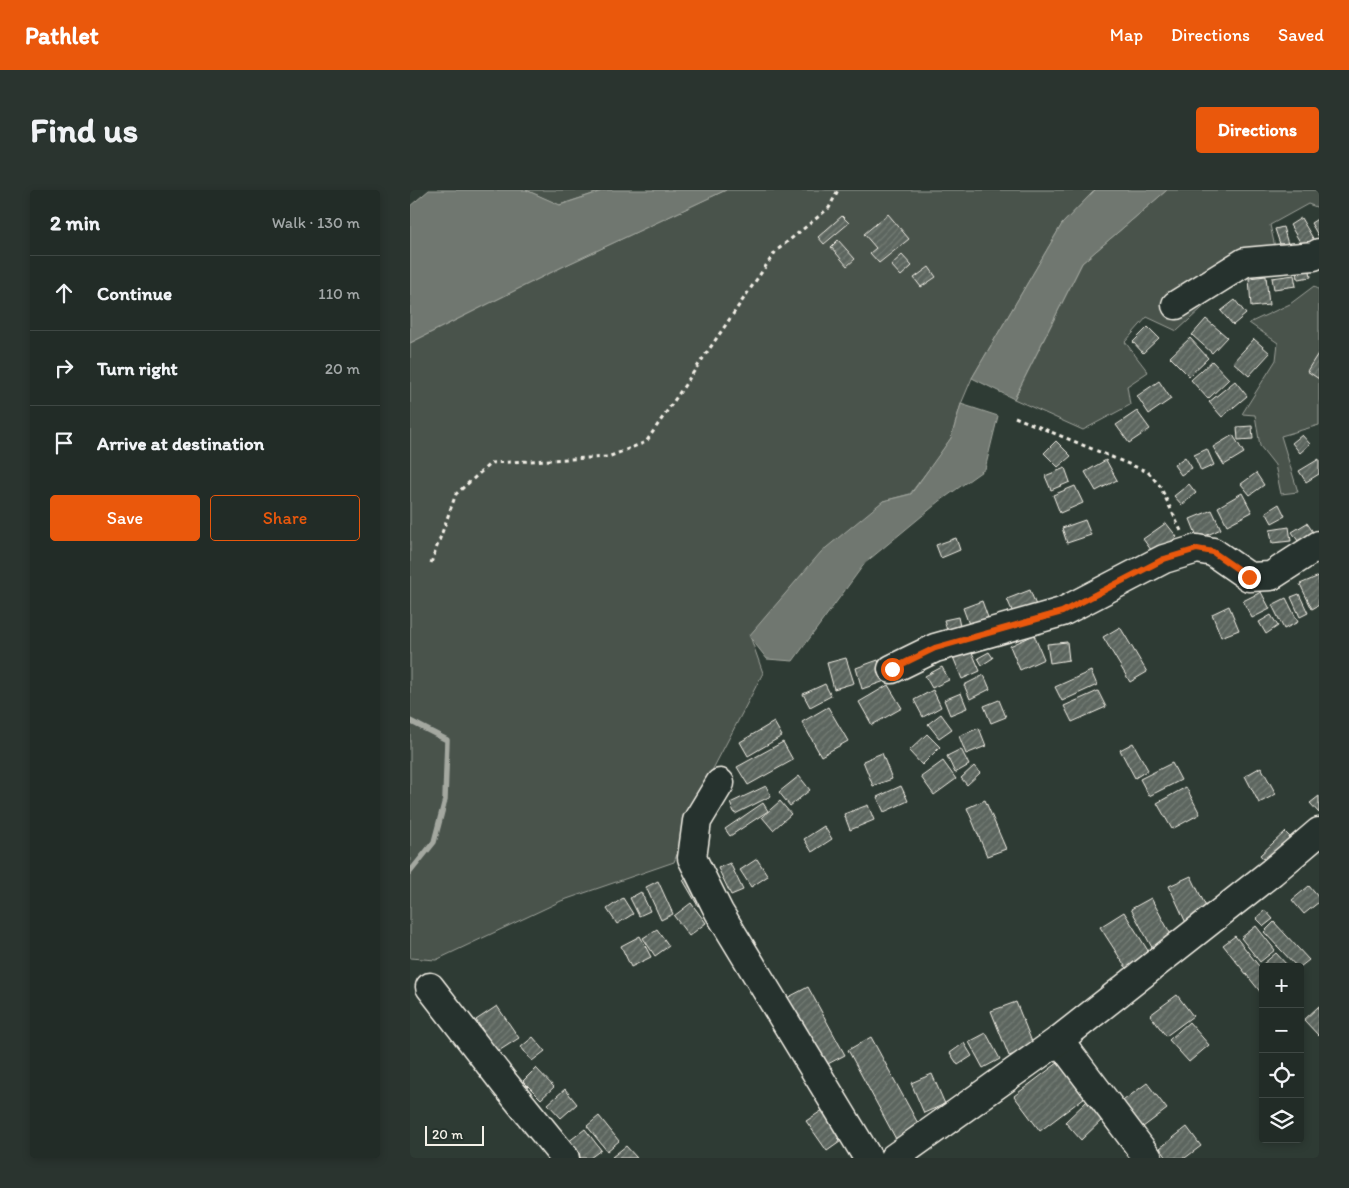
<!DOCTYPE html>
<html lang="en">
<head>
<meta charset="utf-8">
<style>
	:root { --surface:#222c27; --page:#2a342f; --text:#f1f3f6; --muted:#a2a7a7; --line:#3f4844; --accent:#ea580c }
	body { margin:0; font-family:Itim,sans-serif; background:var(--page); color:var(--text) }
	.controls { position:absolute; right:15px; bottom:15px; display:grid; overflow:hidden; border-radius:5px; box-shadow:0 2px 8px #0003 }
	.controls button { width:45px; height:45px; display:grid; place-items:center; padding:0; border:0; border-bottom:1px solid var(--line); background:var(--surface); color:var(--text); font:25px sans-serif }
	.scale { position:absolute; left:15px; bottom:12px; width:59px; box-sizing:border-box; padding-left:5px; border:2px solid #f4f1e8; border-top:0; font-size:14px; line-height:18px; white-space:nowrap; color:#f4f1e8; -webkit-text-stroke:4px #26332d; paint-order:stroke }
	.stop { position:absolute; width:15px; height:15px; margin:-11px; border:4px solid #ea580c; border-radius:50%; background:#fff }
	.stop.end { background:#ea580c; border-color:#fff; box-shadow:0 1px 5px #0008 }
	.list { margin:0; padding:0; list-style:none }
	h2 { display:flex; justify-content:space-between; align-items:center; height:65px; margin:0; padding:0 20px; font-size:21px }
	h2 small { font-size:16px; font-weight:400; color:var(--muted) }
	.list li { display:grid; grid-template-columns:32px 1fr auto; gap:15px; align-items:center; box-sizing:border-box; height:75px; padding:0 20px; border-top:1px solid var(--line) }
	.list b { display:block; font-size:19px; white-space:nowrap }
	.list em { font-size:16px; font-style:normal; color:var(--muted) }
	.actions { display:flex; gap:10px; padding:15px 20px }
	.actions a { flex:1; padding:11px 0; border:1px solid var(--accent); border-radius:5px; text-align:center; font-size:18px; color:var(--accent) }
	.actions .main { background:var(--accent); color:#fff }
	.icon { flex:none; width:28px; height:28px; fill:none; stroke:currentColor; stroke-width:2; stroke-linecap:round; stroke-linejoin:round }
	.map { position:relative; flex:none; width:909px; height:968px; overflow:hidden; border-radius:5px }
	header { display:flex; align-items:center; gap:30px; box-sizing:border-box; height:70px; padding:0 25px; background:var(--accent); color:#fff }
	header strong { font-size:24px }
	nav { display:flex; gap:28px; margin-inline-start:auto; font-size:18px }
	.intro { display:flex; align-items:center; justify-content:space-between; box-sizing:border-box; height:120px; padding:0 30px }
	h1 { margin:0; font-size:35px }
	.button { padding:12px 22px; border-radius:5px; background:var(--accent); color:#fff; font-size:18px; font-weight:700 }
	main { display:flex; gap:30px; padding:0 30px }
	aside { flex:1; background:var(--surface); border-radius:5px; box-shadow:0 2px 8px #0003 }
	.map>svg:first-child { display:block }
	.green { fill:#48524c; stroke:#9ea29a }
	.water { fill:#6f7770; stroke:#a4a8a0 }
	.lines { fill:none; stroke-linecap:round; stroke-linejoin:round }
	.stream { stroke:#a4a8a0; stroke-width:5.5 }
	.building { fill:url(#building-hatch); stroke:#f4f1e8 }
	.minor-casing { stroke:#f4f1e8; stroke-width:31 }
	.path { stroke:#f4f1e8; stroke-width:3; stroke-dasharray:4 4; stroke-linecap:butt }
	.minor { stroke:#26332d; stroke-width:28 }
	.route { stroke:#ea580c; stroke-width:6 }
</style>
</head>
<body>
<header>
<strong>Pathlet</strong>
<nav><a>Map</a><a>Directions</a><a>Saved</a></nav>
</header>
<div class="intro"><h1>Find us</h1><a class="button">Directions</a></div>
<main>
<aside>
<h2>2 min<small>Walk · 130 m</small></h2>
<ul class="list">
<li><svg class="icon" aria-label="ahead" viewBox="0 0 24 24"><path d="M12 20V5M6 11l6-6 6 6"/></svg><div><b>Continue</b></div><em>110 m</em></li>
<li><svg class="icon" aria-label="right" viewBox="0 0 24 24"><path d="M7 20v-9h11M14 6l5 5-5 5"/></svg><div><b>Turn right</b></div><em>20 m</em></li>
<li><svg class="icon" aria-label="arrive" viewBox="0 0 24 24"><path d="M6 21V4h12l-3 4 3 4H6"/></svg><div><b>Arrive at destination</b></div></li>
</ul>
<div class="actions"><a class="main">Save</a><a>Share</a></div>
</aside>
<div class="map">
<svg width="909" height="968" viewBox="0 0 909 968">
	<defs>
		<pattern id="building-hatch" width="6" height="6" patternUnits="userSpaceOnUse" patternTransform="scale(1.25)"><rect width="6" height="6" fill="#5c655e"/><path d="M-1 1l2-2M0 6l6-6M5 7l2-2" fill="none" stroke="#747c75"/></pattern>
	</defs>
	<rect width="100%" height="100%" fill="#2e3b34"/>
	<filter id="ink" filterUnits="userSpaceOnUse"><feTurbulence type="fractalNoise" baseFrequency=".02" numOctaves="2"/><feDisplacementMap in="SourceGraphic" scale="10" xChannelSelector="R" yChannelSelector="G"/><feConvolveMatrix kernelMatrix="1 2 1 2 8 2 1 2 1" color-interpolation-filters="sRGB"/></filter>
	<g filter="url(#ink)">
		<g class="green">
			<polygon points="116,0 195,0 149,15"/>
			<polygon points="316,0 685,0 652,34 562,188 551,214 541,248 525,271 500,304 473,311 340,446 353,483 292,600 264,672 151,711 26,770 0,768 0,153 152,77"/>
			<polygon points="757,0 909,0 909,18 898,14 860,35 868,70 817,95 767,141 737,127 715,152 738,182 717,196 720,215 673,240 604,209 672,73"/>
			<polygon points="904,96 909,100 909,235 871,246 888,302 871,304 865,275 850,256 845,225 832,224 866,170 868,153 839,133 880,114"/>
		</g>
		<g class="water">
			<polygon points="19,0 116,0 150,15 195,0 316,0 152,77 0,153 0,16"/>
			<polygon points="685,0 757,0 672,73 604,209 562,188 652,34"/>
			<polygon points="551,214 588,226 575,279 530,311 455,373 383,471 357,469 339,446 411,362 473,311 501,304 541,248"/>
		</g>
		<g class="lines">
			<polyline class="stream" points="0,531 37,550 35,610 24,652 0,682"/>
		</g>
		<g class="building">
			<polygon points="478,24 499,49 469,73 460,63 466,58 454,44"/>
			<polygon points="432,26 439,33 414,54 408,47"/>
			<polygon points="891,28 904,50 893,57 880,35"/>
			<polygon points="909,28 909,47 901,33"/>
			<polygon points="873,37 880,61 873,63 865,39"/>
			<polygon points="428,50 445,69 437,76 421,57"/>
			<polygon points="492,65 502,76 491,86 481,75"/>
			<polygon points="899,74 901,87 888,89 886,76"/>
			<polygon points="519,77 526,87 511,97 504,88"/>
			<polygon points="884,85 886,96 864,99 862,88"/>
			<polygon points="856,86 859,115 841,117 839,88"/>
			<polygon points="825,110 836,124 823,135 811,121"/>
			<polygon points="796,129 817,147 802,163 782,145"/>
			<polygon points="738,137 749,148 733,163 723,152"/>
			<polygon points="780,148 798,168 779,186 760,167"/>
			<polygon points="844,149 860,163 839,186 823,172"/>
			<polygon points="909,162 909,189 897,181"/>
			<polygon points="802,171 819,189 798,209 781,190"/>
			<polygon points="749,191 761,209 739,224 727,206"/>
			<polygon points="825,191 837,206 812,227 799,212"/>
			<polygon points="727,221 740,239 719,253 706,235"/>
			<polygon points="842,236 843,249 828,250 827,237"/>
			<polygon points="823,245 834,263 814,275 803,257"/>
			<polygon points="892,245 900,254 890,263 882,253"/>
			<polygon points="646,251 661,266 648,277 634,263"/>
			<polygon points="797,259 804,275 791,281 784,265"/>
			<polygon points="775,267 782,278 771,285 764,275"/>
			<polygon points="909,269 909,284 896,292 889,281"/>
			<polygon points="696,270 707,290 686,301 675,282"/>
			<polygon points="655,278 660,292 641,300 635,286"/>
			<polygon points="846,283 854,295 840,305 831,294"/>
			<polygon points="779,294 786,303 772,315 764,306"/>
			<polygon points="665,296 673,313 650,323 643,305"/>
			<polygon points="832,303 842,322 817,335 808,317"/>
			<polygon points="869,314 875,326 862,333 856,322"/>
			<polygon points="802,320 811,339 788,349 780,329"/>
			<polygon points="675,330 681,345 657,353 652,338"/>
			<polygon points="756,333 767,347 744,364 733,349"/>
			<polygon points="897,333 903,342 888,351 882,342"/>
			<polygon points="879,337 881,351 862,353 860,340"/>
			<polygon points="546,348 550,360 531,368 526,355"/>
			<polygon points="909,386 909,415 902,419 890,394"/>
			<polygon points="620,400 629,423 607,432 597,409"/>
			<polygon points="851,402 860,419 842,428 833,411"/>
			<polygon points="889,404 898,423 890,427 881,407"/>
			<polygon points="876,408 888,432 874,439 862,415"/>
			<polygon points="572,411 580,433 561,440 553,418"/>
			<polygon points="819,416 829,440 811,447 802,424"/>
			<polygon points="861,425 868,436 856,444 849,432"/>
			<polygon points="548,427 551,441 538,444 534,430"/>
			<polygon points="710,437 737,482 720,492 693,447"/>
			<polygon points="624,445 634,469 610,480 600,456"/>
			<polygon points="657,452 659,470 640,473 637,454"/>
			<polygon points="561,460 570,481 552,489 543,467"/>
			<polygon points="579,462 583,468 572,475 568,468"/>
			<polygon points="436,468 444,493 424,499 417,473"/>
			<polygon points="468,470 475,491 452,499 446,478"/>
			<polygon points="532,477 539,490 522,498 515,486"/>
			<polygon points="681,481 687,495 652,511 645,497"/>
			<polygon points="574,485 580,499 560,509 554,495"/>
			<polygon points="415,494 421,506 400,517 393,504"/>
			<polygon points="478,495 492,518 462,535 449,512"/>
			<polygon points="523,500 531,517 513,527 504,510"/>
			<polygon points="688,501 696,517 662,532 654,516"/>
			<polygon points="551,503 557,518 540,525 534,510"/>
			<polygon points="589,510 596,527 581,533 574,516"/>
			<polygon points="418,517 438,551 411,566 392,532"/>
			<polygon points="531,524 542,539 529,548 518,534"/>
			<polygon points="364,532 372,546 338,566 330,552"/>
			<polygon points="569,538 576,556 556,564 549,546"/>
			<polygon points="517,544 530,557 512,575 499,561"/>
			<polygon points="373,552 383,570 338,595 327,577"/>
			<polygon points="723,553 738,580 725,588 710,560"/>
			<polygon points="551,559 559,575 545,583 537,566"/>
			<polygon points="472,563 482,589 463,596 453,571"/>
			<polygon points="533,571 546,589 524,605 511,587"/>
			<polygon points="762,573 771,590 739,606 730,589"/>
			<polygon points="564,576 570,583 557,595 551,588"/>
			<polygon points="851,577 866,604 849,613 835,586"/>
			<polygon points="389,586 400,600 380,616 369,602"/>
			<polygon points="356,596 361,606 325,624 320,613"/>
			<polygon points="491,596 498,611 474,622 467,607"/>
			<polygon points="776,597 790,624 762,639 747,613"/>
			<polygon points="909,606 909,623 900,613"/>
			<polygon points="575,610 596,659 577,666 557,618"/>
			<polygon points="370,611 381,624 363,640 352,627"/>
			<polygon points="353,613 358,621 320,646 315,639"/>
			<polygon points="458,615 464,630 440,640 434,624"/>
			<polygon points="414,636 422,649 402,662 394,649"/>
			<polygon points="875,642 888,655 863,679 850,665"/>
			<polygon points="347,669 358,686 341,697 330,680"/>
			<polygon points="320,673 333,700 321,705 308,678"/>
			<polygon points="284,684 299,711 288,716 273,690"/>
			<polygon points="781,686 800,725 777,735 759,696"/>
			<polygon points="248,691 263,724 251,730 236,697"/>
			<polygon points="899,696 909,708 909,712 894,724 882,710"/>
			<polygon points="231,702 240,721 229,726 220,708"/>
			<polygon points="213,708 223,724 207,734 197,719"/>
			<polygon points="741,708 765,752 745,763 721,719"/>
			<polygon points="281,713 296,733 279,746 264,726"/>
			<polygon points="855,720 863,729 854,736 846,728"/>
			<polygon points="714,722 740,764 717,779 690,737"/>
			<polygon points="864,732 899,770 890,777 887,777 854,742"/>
			<polygon points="846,736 865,760 850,772 831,748"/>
			<polygon points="247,739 259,756 245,766 233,748"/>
			<polygon points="230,746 241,767 221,777 211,756"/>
			<polygon points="825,746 853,781 852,804 813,755"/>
			<polygon points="866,763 877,775 875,777 855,777 853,774"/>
			<polygon points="398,797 435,865 412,877 375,809"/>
			<polygon points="767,805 783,826 756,846 740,825"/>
			<polygon points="606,812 624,857 599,866 581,821"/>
			<polygon points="87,816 109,848 87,862 66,830"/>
			<polygon points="909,816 909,846 894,830"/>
			<polygon points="779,832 799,855 779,872 759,850"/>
			<polygon points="576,843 590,869 573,878 559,852"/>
			<polygon points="123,847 135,861 122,871 111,857"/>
			<polygon points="461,847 511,939 487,951 438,860"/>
			<polygon points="554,853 562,866 548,875 540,863"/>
			<polygon points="653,869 679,904 630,941 604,906"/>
			<polygon points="126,878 144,897 131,909 113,891"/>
			<polygon points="522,884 535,914 514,923 501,893"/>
			<polygon points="737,893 757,919 729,940 710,913"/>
			<polygon points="155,899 167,914 151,928 138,914"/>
			<polygon points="678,910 695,927 671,950 655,932"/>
			<polygon points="416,918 437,947 417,961 396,931"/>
			<polygon points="189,926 209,951 197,961 177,936"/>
			<polygon points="777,937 791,956 775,968 757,968 750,958"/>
			<polygon points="175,939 191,960 180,968 169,968 158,952"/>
			<polygon points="216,956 227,968 203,968 202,967"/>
		</g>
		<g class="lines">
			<defs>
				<g id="minor">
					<polyline points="766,115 835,72 904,66 909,63"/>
					<polyline points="482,479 525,458 652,422 754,369 787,359 803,362 839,387 861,386 909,355"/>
					<polyline points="310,593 287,631 282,668 309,722 458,968"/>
					<polyline points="20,797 95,894 155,968"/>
					<polyline points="649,850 738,968"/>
					<polyline points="484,968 649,850 862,682 909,642"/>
				</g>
			</defs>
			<use href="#minor" class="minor-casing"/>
			<g class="path">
				<polyline points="605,227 738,282 750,296 771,341"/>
				<polyline points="21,373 46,304 81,273 198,267 236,252 366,61 419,18 428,0"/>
			</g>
			<use href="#minor" class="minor"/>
		</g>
	</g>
	<g class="lines" filter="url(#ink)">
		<polyline class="route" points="482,479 525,458 652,422 754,369 787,359 803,362 839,387"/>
	</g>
</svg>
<div class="controls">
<button>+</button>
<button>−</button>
<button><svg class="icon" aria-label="locate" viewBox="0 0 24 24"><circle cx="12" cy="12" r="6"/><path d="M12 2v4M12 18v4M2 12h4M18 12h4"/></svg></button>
<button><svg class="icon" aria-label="layers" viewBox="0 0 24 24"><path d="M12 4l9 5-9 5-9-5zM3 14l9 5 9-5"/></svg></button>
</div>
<div class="scale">20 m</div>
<div class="stop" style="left:482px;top:479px"></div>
<div class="stop end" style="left:839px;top:387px"></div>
</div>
</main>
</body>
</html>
